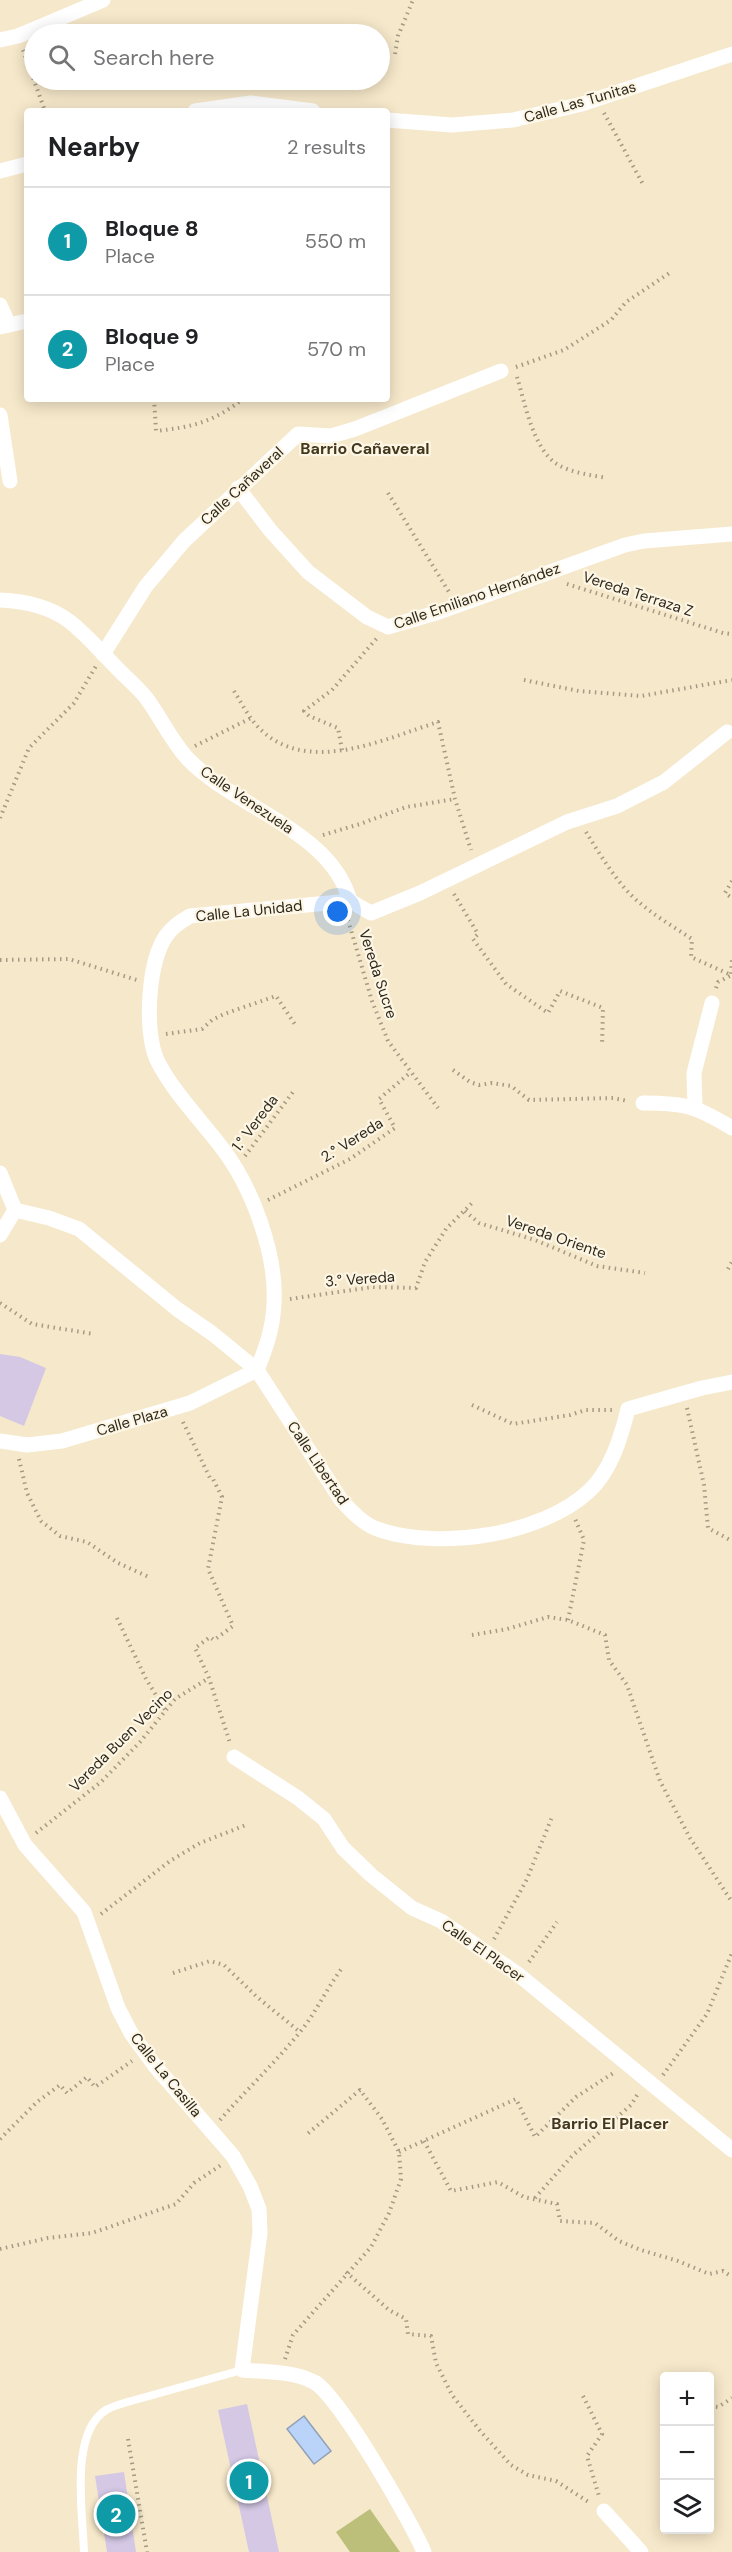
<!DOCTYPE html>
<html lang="en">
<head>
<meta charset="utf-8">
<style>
	:root { --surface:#fff; --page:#f2f2f2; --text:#202124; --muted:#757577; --line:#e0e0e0; --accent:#2563eb }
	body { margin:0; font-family:"DM Sans",sans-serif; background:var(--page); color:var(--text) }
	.controls { position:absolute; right:18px; bottom:18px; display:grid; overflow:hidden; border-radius:6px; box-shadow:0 3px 15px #0003 }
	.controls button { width:54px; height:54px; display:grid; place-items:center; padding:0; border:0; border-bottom:2px solid var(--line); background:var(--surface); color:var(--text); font:30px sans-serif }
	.you { position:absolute; left:338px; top:912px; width:21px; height:21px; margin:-15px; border:4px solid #fff; border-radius:50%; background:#1a73e8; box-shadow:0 0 0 9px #1a73e833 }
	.badge { display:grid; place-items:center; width:39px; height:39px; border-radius:50%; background:var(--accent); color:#fff; font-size:20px; font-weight:700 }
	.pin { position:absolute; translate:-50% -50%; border:3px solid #fff; box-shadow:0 2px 6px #0006 }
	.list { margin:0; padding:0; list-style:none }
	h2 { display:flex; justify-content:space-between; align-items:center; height:78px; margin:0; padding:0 24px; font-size:26px }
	h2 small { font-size:20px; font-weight:400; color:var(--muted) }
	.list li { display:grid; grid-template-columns:39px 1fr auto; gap:18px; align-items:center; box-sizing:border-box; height:108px; padding:0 24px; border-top:2px solid var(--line) }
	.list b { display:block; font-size:22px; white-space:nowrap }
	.list p { margin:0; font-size:20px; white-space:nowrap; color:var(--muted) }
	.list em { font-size:20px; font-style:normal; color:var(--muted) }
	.icon { flex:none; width:33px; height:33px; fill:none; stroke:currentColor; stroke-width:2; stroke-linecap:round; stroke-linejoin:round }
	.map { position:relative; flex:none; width:732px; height:2552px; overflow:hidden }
	.search { position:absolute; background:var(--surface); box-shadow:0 3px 15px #0003; left:24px; top:24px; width:366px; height:66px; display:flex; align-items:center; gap:15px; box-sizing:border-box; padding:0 21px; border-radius:33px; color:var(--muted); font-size:22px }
	.panel { position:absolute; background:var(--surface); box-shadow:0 3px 15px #0003; left:24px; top:108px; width:366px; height:294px; border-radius:6px }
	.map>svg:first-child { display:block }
	.green { fill:#bcbf7a }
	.water { fill:#bad3f9; stroke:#90a0b7; stroke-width:1.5 }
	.building { fill:#d4c8e5 }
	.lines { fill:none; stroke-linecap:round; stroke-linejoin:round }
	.path { stroke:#a59a84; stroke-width:4; stroke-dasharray:1.5 4.5; stroke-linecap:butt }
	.service { stroke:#fff; stroke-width:8 }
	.minor { stroke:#fff; stroke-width:15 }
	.labels { text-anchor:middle; stroke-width:4.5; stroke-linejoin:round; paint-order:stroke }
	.street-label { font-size:15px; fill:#2e291d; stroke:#fef6e4 }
	.neighbourhood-label { font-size:16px; font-weight:bold; fill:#43381e; stroke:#fef6e4 }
</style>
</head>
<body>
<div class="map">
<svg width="732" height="2552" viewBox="0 0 732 2552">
	<rect width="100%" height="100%" fill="#f6e8ca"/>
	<polygon class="green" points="370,2509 400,2552 350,2552 336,2532"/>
	<polygon class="water" points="304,2416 331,2451 314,2464 287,2429"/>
	<g class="building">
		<polygon points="0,1354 20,1357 46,1368 24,1426 0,1416"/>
		<polygon points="247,2404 279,2552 249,2552 218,2410"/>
		<polygon points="124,2472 136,2552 107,2552 95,2476"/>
	</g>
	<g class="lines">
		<g class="path">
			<polyline points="23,50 45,111"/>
			<polyline points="395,54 398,36 413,0"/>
			<polyline points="604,113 644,186"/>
			<polyline points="516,367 564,350 611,320 626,302 671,272"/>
			<path d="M 517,377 C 525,403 533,449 557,464 C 571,473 591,475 607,478"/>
			<path d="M 154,399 L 156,431 C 193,427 213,422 243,399"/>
			<polyline points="388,493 449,592"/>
			<polyline points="567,584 723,633 732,634"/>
			<polyline points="524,680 579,691 641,696 732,680"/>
			<path d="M 234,691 C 242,704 249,718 260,729 C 308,776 384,739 438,722 L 455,799 L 471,850"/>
			<polyline points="195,746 251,718"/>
			<polyline points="342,750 338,728 309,716 304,711 332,690 377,638"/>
			<polyline points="0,818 29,748 74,703 96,666"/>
			<path d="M 586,832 C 599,853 613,876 630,894 C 648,912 671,925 692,939 L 691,957 L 731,975 L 732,959"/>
			<polyline points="323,835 360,824 406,807 455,799"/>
			<polyline points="732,881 725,893 732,898"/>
			<polyline points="454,894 478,934 473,939 506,984 548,1013 560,991 603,1008 602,1046"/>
			<polyline points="348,920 372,1001 388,1041 438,1108"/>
			<polyline points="0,960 69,959 137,980"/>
			<polyline points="716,988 718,982 732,975"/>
			<polyline points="166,1034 202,1029 212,1020 224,1014 276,996 296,1026"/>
			<polyline points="453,1070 470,1082 479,1085 492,1083 511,1086 529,1100 613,1098 628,1101"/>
			<polyline points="245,1156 293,1092"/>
			<polyline points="268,1200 350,1159 395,1128 379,1099 411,1072"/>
			<polyline points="465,1211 479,1223 535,1240 597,1266 645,1273"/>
			<polyline points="728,1269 732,1262"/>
			<polyline points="290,1299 373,1287 416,1288 425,1262 446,1229 472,1203"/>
			<polyline points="0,1303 32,1324 94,1334"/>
			<polyline points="472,1405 513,1424 570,1415 586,1410 612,1410"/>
			<polyline points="687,1408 704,1485 708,1528 732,1541"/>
			<polyline points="183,1422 210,1478 213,1479 222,1497 208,1569 233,1626 214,1640 210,1637 195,1648 209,1678 230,1743"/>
			<polyline points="19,1459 27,1493 41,1521 60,1536 87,1542 118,1563 151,1578"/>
			<polyline points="117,1618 146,1679 166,1711"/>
			<polyline points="568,1620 584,1540 575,1519"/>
			<polyline points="472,1635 507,1629 548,1617 568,1620 605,1635 609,1660 627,1685 660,1781 690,1838 732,1902"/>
			<polyline points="36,1833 101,1782 140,1742 175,1699 209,1678"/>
			<polyline points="101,1914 170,1861 200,1843 246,1825"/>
			<polyline points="494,1939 527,1879 552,1817"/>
			<polyline points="529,1962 557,1922"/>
			<polyline points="173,1973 210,1961 224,1965 257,1997 300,2032"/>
			<polyline points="663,2075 707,2014 732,1953"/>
			<path d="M 220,2120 C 248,2088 278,2060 304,2027 C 318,2008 328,1987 342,1968"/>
			<polyline points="0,2139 37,2102 60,2085 67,2093 87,2077 95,2087 132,2061"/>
			<polyline points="424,2141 451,2191 498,2182 524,2197 557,2204 560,2221 595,2223 619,2241 641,2250 678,2261 709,2274 723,2271 732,2277"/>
			<polyline points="399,2152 516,2099 535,2137 576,2097 615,2072"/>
			<polyline points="535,2198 572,2156 631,2105 639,2092"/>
			<polyline points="0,2249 48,2238 92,2233 176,2204 194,2183 221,2165"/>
			<polyline points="346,2272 389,2310 406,2319 408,2334 431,2336 436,2363 452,2395 481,2432 511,2465 528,2475 556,2481 590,2503"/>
			<polyline points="285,2359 293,2335 371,2247 389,2213 401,2179 399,2152 382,2119 360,2090 306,2135"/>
			<polyline points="583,2396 602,2434 587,2456 599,2496"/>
			<polyline points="710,2406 718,2407 732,2398"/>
			<polyline points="128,2439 147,2552"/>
		</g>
		<path class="service" d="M 84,2552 C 83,2515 69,2433 106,2410 C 111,2407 118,2405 124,2403 L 242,2370"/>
		<g class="minor">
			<polyline points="0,40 18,36 103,0"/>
			<polyline points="195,111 251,103 313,111"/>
			<polyline points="387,120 452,125 513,120 582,104 732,54"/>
			<polyline points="0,171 27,164"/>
			<polyline points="0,305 9,325"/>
			<polyline points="0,327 27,321"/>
			<polyline points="0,415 10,481"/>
			<polyline points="238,488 270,530 308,572 367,617 388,627 439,612 625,545 644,541 732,534"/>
			<path d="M 0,600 C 24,601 50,607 69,621 C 86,634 100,651 115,666 C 125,677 138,687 147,699 C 161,718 172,742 188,759 C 236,809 331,830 350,901"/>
			<polyline points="103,654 146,586 184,541 298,434 331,436 355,429 501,371"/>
			<path d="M 643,1103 C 685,1103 696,1106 732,1128"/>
			<polyline points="695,1107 694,1073 712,1003"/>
			<polyline points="0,1173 15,1210"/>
			<path d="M 15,1210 L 49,1218 L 79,1229 L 177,1309 L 213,1334 L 257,1370 L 341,1500 C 352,1512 364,1525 380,1530 C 441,1550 542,1535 589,1491 C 611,1471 621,1437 628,1409 L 702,1388 L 732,1382"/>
			<polyline points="0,1235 15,1210"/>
			<path d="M 257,1370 C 266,1348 273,1328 274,1304 C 277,1254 252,1187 222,1148 C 200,1119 173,1092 157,1060 C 144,1032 148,961 166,936 C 172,927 180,922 190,916 L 350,901 L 371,913 L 420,893 L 567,822 L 617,806 L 664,782 L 727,732"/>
			<polyline points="0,1441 27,1445 62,1441 190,1403 257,1370"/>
			<polyline points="234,1757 298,1798 324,1819 343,1848 371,1875 412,1908 441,1921 519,1975 732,2150"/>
			<path d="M 0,1798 L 25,1845 L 84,1912 L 118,2008 L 131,2033 L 155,2066 L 233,2156 L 250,2186 L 259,2209 L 260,2233 L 242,2370 C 266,2372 293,2371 314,2382 C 338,2394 412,2523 424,2552"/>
			<polyline points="604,2511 641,2552"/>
		</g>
	</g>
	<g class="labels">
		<g class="street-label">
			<text transform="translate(580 102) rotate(-16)" y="5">Calle Las Tunitas</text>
			<text transform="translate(242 486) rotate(-43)" y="5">Calle Cañaveral</text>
			<text transform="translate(638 594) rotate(18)" y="5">Vereda Terraza Z</text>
			<text transform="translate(477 596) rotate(-19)" y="5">Calle Emiliano Hernández</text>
			<text transform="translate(247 800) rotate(34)" y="5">Calle Venezuela</text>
			<text transform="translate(249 911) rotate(-6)" y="5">Calle La Unidad</text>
			<text transform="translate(378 974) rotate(72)" y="5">Vereda Sucre</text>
			<text transform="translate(255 1123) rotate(-53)" y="5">1.° Vereda</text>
			<text transform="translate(352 1140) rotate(-32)" y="5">2.° Vereda</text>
			<text transform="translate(556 1237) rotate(19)" y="5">Vereda Oriente</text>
			<text transform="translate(360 1279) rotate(-4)" y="5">3.° Vereda</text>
			<text transform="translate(132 1421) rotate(-16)" y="5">Calle Plaza</text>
			<text transform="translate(318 1463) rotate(56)" y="5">Calle Libertad</text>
			<text transform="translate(121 1740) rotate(-45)" y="5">Vereda Buen Vecino</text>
			<text transform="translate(483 1951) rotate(35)" y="5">Calle El Placer</text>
			<text transform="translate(166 2075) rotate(51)" y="5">Calle La Casilla</text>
		</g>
		<g class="neighbourhood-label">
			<text x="365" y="454">Barrio Cañaveral</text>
			<text x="610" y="2129">Barrio El Placer</text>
		</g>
	</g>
</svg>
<div class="controls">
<button>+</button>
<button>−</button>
<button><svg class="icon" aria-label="layers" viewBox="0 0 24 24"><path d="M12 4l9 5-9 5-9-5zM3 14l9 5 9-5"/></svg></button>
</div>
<div class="you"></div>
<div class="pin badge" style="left:249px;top:2481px;background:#0f9aa8">1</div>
<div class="pin badge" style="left:116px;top:2514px;background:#0f9aa8">2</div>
<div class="search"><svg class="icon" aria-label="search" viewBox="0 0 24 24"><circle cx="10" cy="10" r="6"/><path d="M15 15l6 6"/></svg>Search here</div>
<section class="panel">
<h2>Nearby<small>2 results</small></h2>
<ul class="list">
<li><span class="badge" style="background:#0f9aa8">1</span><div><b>Bloque 8</b><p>Place</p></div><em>550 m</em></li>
<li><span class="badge" style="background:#0f9aa8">2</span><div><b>Bloque 9</b><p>Place</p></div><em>570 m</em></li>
</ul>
</section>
</div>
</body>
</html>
